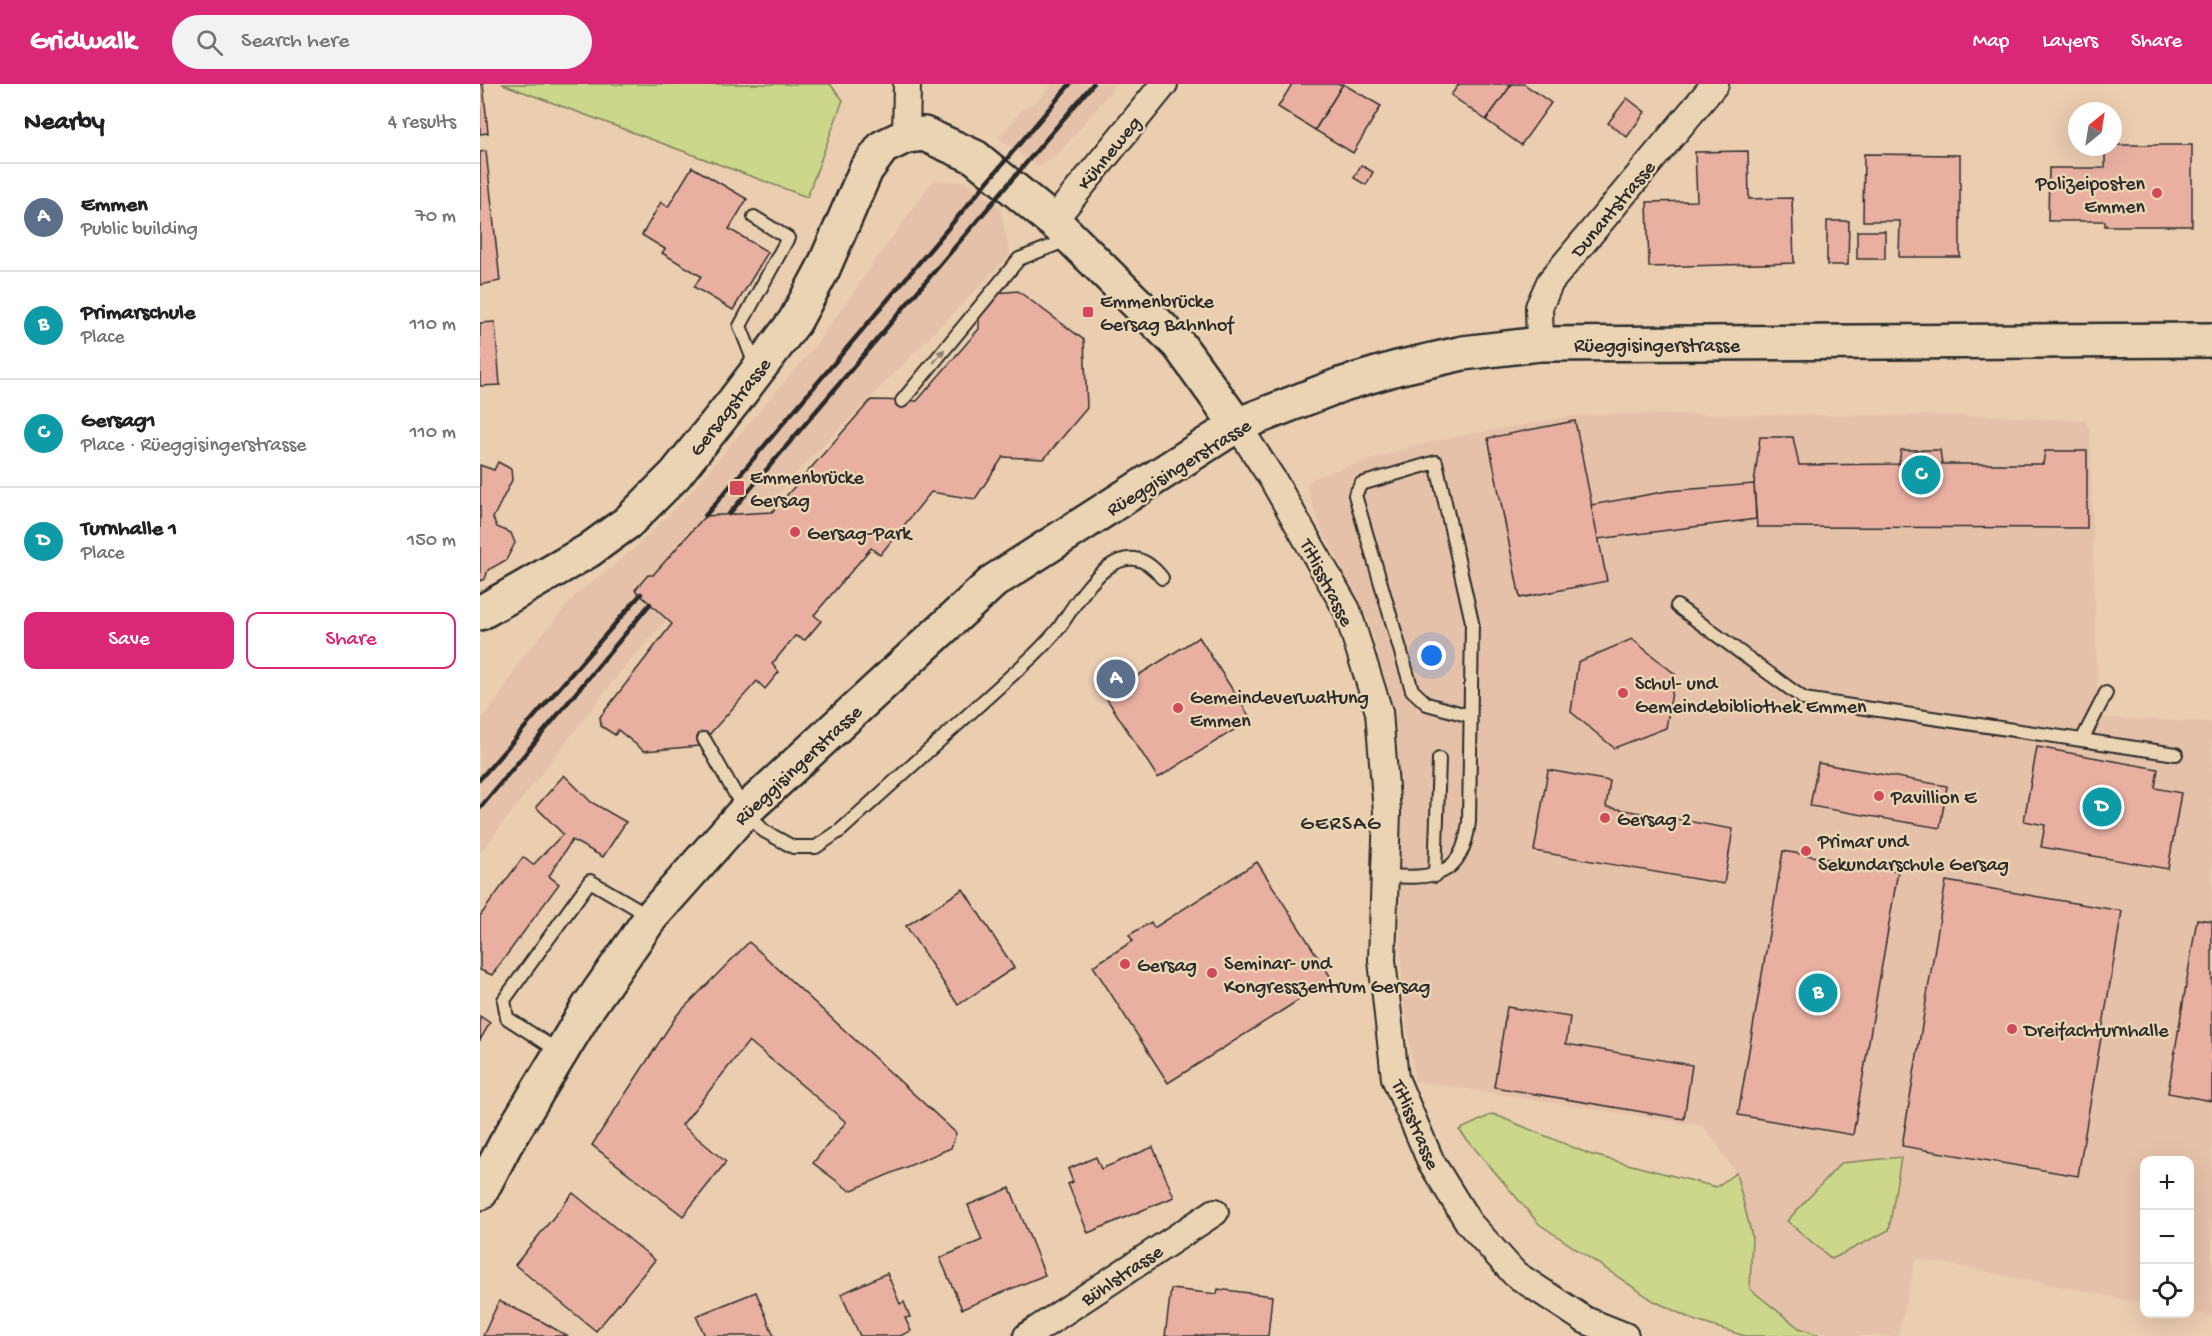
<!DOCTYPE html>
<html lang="en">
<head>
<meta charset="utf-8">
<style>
	:root { --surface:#fff; --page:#f2f2f2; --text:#202124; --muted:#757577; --line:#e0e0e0; --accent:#db2777 }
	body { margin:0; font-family:"Gochi Hand",sans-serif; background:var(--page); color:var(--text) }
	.controls { position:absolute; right:18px; bottom:18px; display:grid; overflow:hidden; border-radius:12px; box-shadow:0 6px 24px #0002 }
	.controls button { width:54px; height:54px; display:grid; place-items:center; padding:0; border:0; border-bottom:2px solid var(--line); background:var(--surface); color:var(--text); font:30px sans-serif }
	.compass { position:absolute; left:1588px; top:18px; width:54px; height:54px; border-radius:50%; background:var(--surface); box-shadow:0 6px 24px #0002; rotate:30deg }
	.you { position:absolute; left:952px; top:572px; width:21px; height:21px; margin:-15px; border:4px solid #fff; border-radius:50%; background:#1a73e8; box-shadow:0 0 0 9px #1a73e833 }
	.badge { display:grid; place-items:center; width:39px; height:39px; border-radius:50%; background:var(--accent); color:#fff; font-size:20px; font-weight:700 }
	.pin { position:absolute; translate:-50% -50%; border:3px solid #fff; box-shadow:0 2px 6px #0006 }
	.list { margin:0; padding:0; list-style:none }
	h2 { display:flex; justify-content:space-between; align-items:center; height:78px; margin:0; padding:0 24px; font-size:26px }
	h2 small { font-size:20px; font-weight:400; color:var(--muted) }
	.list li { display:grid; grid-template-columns:39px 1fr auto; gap:18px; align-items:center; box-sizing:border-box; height:108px; padding:0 24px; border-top:2px solid var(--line) }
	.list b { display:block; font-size:22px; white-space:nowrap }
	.list p { margin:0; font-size:20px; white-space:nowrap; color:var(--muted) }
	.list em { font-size:20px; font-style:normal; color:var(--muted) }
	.actions { display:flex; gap:12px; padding:18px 24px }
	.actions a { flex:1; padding:14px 0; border:2px solid var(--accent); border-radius:12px; text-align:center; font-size:21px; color:var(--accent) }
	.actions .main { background:var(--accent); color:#fff }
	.icon { flex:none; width:33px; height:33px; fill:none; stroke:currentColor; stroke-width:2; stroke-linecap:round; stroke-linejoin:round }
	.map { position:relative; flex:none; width:1732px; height:1252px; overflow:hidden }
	header { display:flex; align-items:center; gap:36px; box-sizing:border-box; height:84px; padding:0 30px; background:var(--accent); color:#fff }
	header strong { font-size:28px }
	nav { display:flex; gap:33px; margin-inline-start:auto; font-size:21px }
	.search { width:420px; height:54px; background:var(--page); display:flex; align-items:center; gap:15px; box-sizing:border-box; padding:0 21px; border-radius:33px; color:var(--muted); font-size:22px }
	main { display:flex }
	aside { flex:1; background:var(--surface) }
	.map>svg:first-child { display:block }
	.built { fill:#e6c1a9 }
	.green { fill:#ccd78b; stroke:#7c815b; stroke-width:1.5 }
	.building { fill:#e9b0a2; stroke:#2b2b2b; stroke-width:1.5 }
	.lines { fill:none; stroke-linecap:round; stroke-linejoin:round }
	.lane-casing { stroke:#2b2b2b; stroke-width:16 }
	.street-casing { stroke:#2b2b2b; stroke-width:30 }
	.secondary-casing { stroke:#2b2b2b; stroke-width:38 }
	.lane { stroke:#ebd4b3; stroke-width:12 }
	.street { stroke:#ebd4b3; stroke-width:26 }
	.secondary { stroke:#ebd4b3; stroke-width:33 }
	.rail { stroke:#2b2b2b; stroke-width:4.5 }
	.oneway { fill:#8b806f }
	.poi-dot { fill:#d1495b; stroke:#ebd4b3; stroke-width:2 }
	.labels { text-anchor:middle; stroke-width:5; stroke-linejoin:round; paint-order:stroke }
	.street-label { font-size:20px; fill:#2b2b2b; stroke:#ebd4b3 }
	.poi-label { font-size:20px; fill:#2b2b2b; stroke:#ebd4b3; text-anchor:start }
	.neighbourhood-label { font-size:21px; letter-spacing:1.5px; fill:#2b2b2b; stroke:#ebd4b3 }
</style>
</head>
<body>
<header>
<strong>Gridwalk</strong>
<div class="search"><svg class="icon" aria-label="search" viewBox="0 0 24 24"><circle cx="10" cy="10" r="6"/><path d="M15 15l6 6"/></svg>Search here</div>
<nav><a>Map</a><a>Layers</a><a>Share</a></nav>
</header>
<main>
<aside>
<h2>Nearby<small>4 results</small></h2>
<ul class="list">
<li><span class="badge" style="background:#5c6f8a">A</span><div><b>Emmen</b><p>Public building</p></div><em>70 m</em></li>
<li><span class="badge" style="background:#0f9aa8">B</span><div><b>Primarschule</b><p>Place</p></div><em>110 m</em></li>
<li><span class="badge" style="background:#0f9aa8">C</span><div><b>Gersag1</b><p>Place · Rüeggisingerstrasse</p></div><em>110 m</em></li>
<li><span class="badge" style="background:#0f9aa8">D</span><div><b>Turnhalle 1</b><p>Place</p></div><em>150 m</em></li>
</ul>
<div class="actions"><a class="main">Save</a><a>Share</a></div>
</aside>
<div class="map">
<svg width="1732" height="1252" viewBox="0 0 1732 1252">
	<rect width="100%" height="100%" fill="#ebcdb0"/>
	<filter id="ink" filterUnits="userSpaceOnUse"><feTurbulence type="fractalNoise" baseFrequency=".0167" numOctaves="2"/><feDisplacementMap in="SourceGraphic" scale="12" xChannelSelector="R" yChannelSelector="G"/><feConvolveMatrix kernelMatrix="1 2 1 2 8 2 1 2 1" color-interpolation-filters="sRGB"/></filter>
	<g filter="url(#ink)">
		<g class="built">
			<polygon points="572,0 637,0 579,69 558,83 519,54 543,25 557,17"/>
			<polygon points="453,96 488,98 520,123 530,171 324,381 138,591 0,769 0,637 19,613 45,570 97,510 155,464 204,415 335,262"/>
			<polygon points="1126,330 1521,332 1605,337 1610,346 1618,634 1732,638 1732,1232 1710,1228 1710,1076 1664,1076 1664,1219 1436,1174 1418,1252 1368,1252 1319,1244 1270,1205 1272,1152 1256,1089 1224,1042 935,997 922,903 919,823 921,712 917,655 906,599 889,537 839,440 826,401 835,393 927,364 973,353 1092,332"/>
		</g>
		<g class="green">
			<polygon points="22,0 350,0 363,16 327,113"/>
			<polygon points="1013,1030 1109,1070 1236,1103 1256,1089 1272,1152 1270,1205 1319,1244 1343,1252 1265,1252 1216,1237 1174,1217 1059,1140 979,1046"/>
			<polygon points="1421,1073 1409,1146 1352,1175 1307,1137 1361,1079"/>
		</g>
		<g class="building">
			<polygon points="0,0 3,0 8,49 0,50"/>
			<polygon points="812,0 863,0 835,46 798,23"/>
			<polygon points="863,0 901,22 873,69 835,46"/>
			<polygon points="979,0 1032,0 1006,36 971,11"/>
			<polygon points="1032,0 1044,0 1071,19 1041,61 1006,36"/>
			<polygon points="1147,14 1165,28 1147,53 1128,39"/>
			<polygon points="1633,61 1712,61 1712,142 1625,142 1625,137 1568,137 1569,84 1625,84 1625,63"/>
			<polygon points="6,67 20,197 0,201 0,68"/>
			<polygon points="1268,67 1269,115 1312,114 1314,179 1169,183 1167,118 1217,117 1215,68"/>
			<polygon points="1384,70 1480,71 1480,173 1419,173 1420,137 1383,137"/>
			<polygon points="881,81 893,88 886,101 874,94"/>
			<polygon points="212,83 267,115 249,145 288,168 253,226 214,203 221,192 182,169 185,165 162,151 181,118 188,123"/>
			<polygon points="1347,137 1369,137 1368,181 1347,181"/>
			<rect x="1377" y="147" width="28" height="28"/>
			<polygon points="538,207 604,256 607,324 564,375 523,373 495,415 451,408 400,471 391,464 334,531 341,537 325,556 315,552 292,580 299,588 285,605 277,597 219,662 164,667 138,646 135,651 121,642 120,633 192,540 155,506 168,491 173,491 225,432 292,428 391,316 437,317 499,245 499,233 516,209"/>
			<polygon points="15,238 20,301 0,302 0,239"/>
			<polygon points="1095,337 1127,497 1040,514 1008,354"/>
			<polygon points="1280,353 1313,353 1319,381 1419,380 1421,366 1460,366 1462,380 1563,380 1565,367 1607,367 1607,444 1277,443 1274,400"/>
			<polygon points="18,378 31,385 32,396 13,434 17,443 31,449 35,459 26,476 8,486 5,495 0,497 0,381 14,386"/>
			<polygon points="1274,400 1276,435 1118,455 1111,421 1188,407"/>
			<polygon points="719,553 771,635 678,694 625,612"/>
			<polygon points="1152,555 1195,590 1186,644 1134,664 1091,628 1098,578"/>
			<polygon points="1557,663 1678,685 1675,704 1701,709 1688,785 1561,763 1565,741 1544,737"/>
			<polygon points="1338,679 1467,702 1460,744 1330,722"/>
			<polygon points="1068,686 1130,697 1126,723 1253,745 1244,800 1054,767"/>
			<polygon points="84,691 111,718 146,738 123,773 92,756 69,792 79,800 12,891 0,886 0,832 43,773 53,781 83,750 56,723"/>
			<polygon points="1303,767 1418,787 1373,1051 1258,1031"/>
			<polygon points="777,778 852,895 688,999 613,882 653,857 649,851 671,838 674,844"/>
			<polygon points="1466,797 1642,827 1598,1092 1422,1062"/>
			<polygon points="483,805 534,884 478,921 426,842"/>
			<polygon points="1717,835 1732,837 1732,1017 1688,1009"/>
			<polygon points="269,858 476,1049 471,1064 370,1107 333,1079 366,1038 269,957 202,1041 246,1078 203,1132 112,1061 197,931"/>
			<polygon points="1027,923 1090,933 1086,960 1212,981 1204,1035 1014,1003"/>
			<polygon points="0,932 10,939 0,956"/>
			<polygon points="673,1063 694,1113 608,1149 588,1100 593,1098 588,1085 616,1073 621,1085"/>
			<polygon points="530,1104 565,1191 482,1225 460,1174 502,1156 488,1121"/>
			<polygon points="93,1109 175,1176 116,1247 35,1181"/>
			<polygon points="407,1189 420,1220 424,1218 430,1233 425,1234 431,1247 420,1252 380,1252 361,1210"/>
			<polygon points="691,1205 737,1210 738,1205 792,1212 788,1252 685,1252"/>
			<polygon points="276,1208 294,1252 225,1252 216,1232"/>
			<polygon points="19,1217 63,1238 87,1252 3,1252"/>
		</g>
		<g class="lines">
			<defs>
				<g id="lane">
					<polyline points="274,133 308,154 260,242 276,283"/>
					<polyline points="422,317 539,175 590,155"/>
					<polyline points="1197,522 1324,615 1696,670"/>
					<path d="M 224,655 L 265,727 L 284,747 L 313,763 L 336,763 L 361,746 L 553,572 C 562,563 571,554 579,544 C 600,513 641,440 682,494"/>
					<polyline points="1602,656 1626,609"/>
					<path d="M 904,792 C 952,794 982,796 989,738 L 992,538 L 956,378 L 881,400 L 875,411 L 932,606 L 947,620 L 990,632"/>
					<polyline points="955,792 959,675"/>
					<polyline points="80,968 27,934 24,916 110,797 170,832"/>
				</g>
				<g id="street">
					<polyline points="426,52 427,0"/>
					<polyline points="573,137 684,0"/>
					<polyline points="1060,260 1059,223 1070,198 1235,0"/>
					<polyline points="757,341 793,396 867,526 899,628 907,728 902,876 915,994 951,1078 989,1139 1035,1190 1105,1236 1145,1252"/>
					<polyline points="547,1252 735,1128"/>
				</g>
				<g id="secondary">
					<polyline points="0,529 108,467 148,438 195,391 255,316 315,237 343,185 386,86 403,63 426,52 444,50 495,73 580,143 699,261 757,341"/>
					<polyline points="0,1109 25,1061 109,922 171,833 265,727 514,497 757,341 860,301 917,284 983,269 1060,260 1732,256"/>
				</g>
			</defs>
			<use href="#lane" class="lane-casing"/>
			<use href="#street" class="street-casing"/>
			<use href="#secondary" class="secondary-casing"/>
			<use href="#lane" class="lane"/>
			<use href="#street" class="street"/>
			<use href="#secondary" class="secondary"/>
			<g class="rail">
				<polyline points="249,430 613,0"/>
				<polyline points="225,432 590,0"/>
				<polyline points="0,695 161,510"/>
				<polyline points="0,724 170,520"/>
			</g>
		</g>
		<defs><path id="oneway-solid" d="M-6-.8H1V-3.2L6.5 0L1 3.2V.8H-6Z" transform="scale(1.5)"/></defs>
		<use class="oneway" href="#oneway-solid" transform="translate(459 272) rotate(-51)"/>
	</g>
	<g class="poi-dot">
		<circle cx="1677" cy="109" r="6"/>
		<rect x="602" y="222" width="12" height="12" rx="3"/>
		<rect x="249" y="396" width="16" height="16" rx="3"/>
		<circle cx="315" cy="448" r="6"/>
		<circle cx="1143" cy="609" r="6"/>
		<circle cx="698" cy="624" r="6"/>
		<circle cx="1399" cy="712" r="6"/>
		<circle cx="1125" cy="734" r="6"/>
		<circle cx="1326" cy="767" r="6"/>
		<circle cx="645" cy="880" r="6"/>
		<circle cx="732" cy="889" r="6"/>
		<circle cx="1532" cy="945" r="6"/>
	</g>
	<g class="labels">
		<g class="street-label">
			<text transform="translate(628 68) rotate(-51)" y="7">Kühneweg</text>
			<text transform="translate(1132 124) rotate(-50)" y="7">Dunantstrasse</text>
			<text x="1177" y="267">Rüeggisingerstrasse</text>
			<text transform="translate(249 322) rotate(-52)" y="7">Gersagstrasse</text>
			<text transform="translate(698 382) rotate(-32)" y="7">Rüeggisingerstrasse</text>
			<text transform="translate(848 498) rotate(63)" y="7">Titlisstrasse</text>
			<text transform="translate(317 680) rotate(-43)" y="7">Rüeggisingerstrasse</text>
			<text transform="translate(937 1040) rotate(67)" y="7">Titlisstrasse</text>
			<text transform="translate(641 1190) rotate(-34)" y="7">Bühlstrasse</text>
		</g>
		<g class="poi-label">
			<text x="1665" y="105" text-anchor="end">Polizeiposten<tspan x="1665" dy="23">Emmen</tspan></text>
			<text x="620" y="223">Emmenbrücke<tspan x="620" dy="23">Gersag Bahnhof</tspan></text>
			<text x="270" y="399">Emmenbrücke<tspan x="270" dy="23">Gersag</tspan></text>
			<text x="327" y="455">Gersag-Park</text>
			<text x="1155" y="605">Schul- und<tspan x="1155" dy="23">Gemeindebibliothek Emmen</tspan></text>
			<text x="710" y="619">Gemeindeverwaltung<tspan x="710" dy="23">Emmen</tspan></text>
			<text x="1411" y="719">Pavillion E</text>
			<text x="1137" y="741">Gersag 2</text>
			<text x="1338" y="763">Primar und<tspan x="1338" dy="23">Sekundarschule Gersag</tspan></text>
			<text x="744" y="885">Seminar- und<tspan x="744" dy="23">Kongresszentrum Gersag</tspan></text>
			<text x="657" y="887">Gersag</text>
			<text x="1544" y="952">Dreifachturnhalle</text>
		</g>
		<g class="neighbourhood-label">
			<text x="861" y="745">GERSAG</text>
		</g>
	</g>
</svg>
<div class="controls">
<button>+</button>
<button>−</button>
<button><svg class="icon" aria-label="locate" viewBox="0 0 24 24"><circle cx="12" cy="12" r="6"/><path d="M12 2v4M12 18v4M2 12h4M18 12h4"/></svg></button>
</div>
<svg class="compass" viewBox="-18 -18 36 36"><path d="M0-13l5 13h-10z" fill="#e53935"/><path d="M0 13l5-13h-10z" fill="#757577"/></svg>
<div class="you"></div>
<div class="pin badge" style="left:636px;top:595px;background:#5c6f8a">A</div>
<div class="pin badge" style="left:1338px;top:909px;background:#0f9aa8">B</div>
<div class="pin badge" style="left:1441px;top:391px;background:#0f9aa8">C</div>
<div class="pin badge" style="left:1622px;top:723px;background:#0f9aa8">D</div>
</div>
</main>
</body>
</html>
